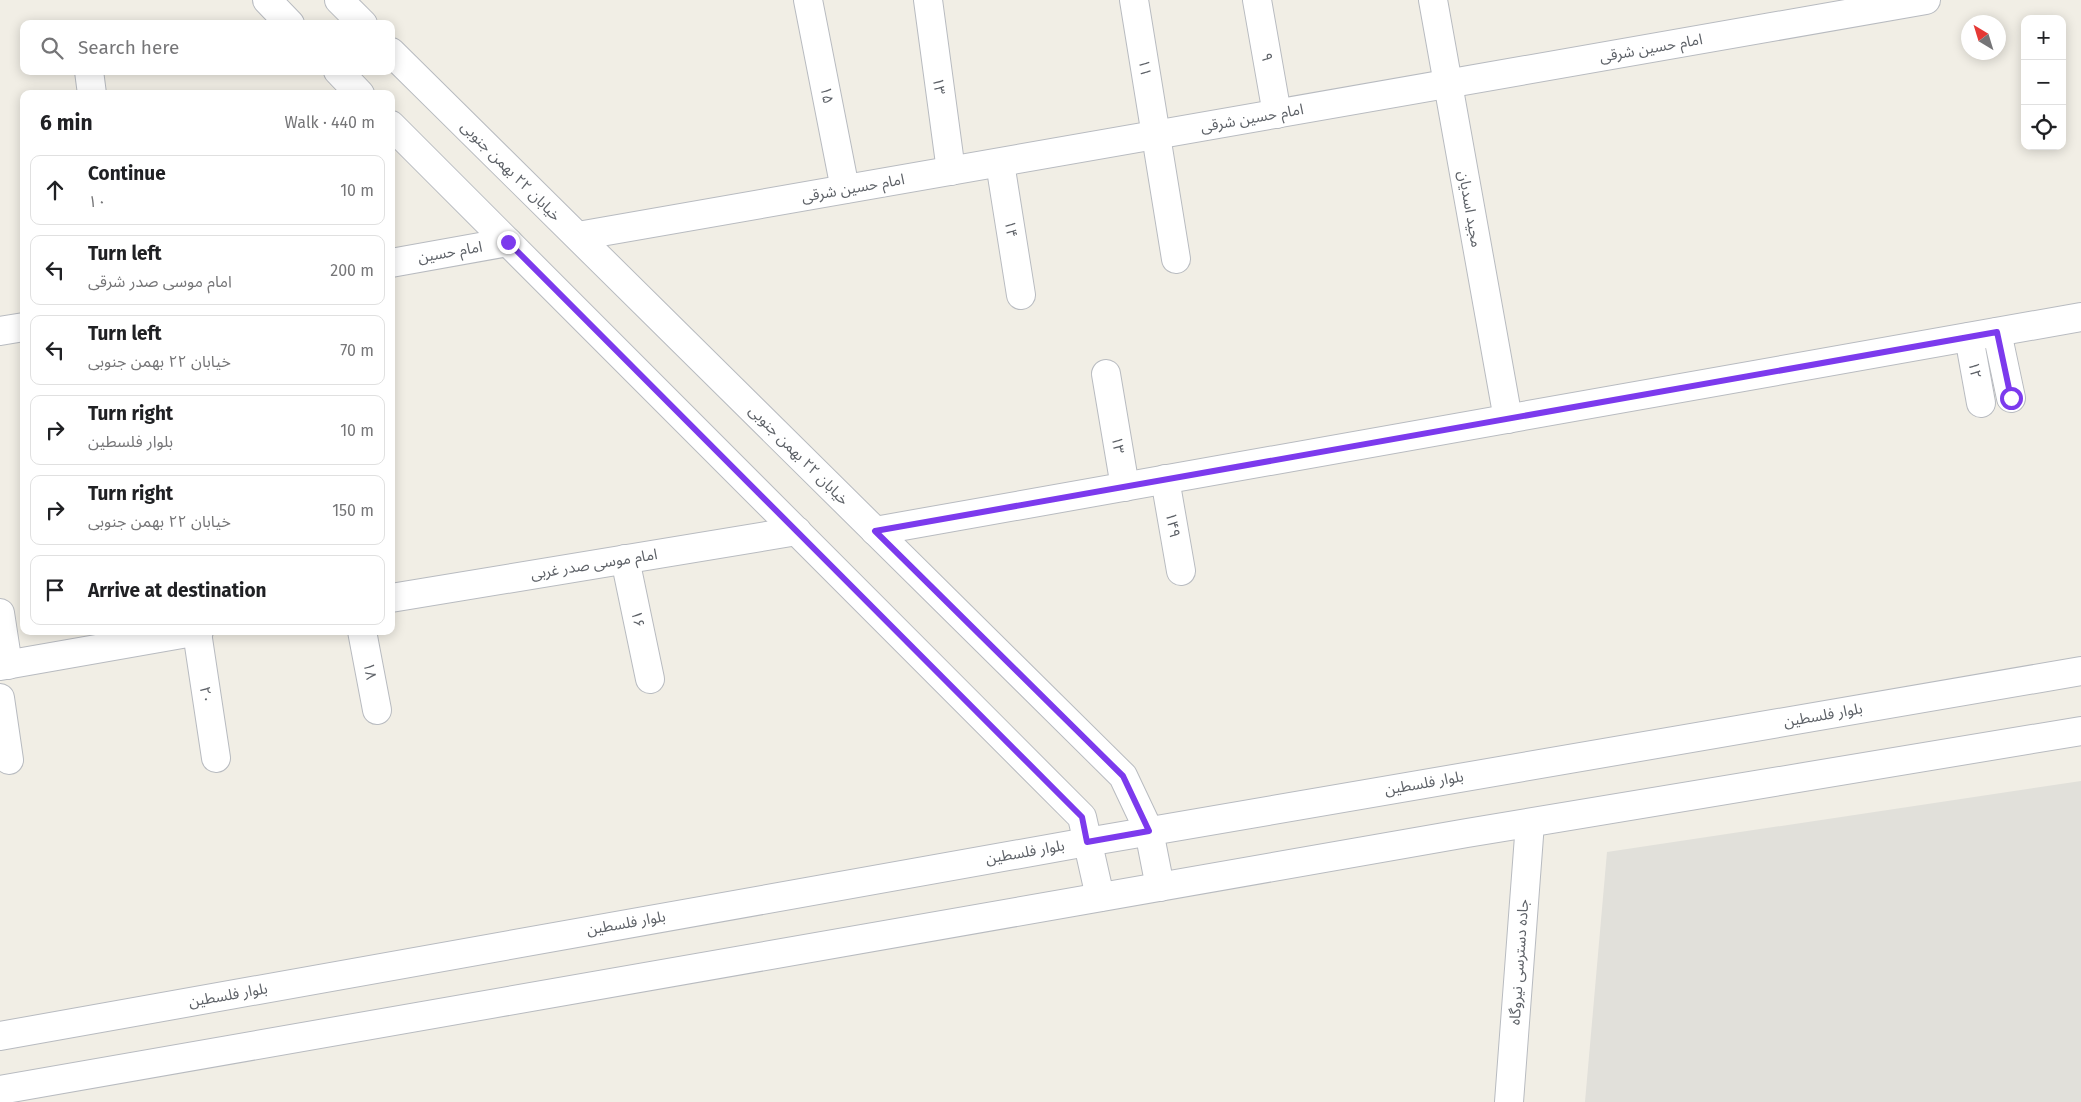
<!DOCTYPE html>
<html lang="en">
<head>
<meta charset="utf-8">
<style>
	:root { --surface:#fff; --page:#f2f2f2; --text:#202124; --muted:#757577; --line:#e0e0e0 }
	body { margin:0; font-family:"Fira Sans","Noto Sans Arabic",sans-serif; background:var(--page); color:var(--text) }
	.controls { position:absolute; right:15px; top:15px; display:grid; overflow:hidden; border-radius:10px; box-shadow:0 2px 12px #0003 }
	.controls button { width:45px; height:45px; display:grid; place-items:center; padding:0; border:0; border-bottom:1px solid var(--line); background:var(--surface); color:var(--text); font:25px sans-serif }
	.compass { position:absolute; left:1961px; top:15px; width:45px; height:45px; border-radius:50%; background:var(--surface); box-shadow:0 2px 12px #0003; rotate:322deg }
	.stop { position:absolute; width:15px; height:15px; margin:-11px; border:4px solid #7c3aed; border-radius:50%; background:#fff }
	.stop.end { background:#7c3aed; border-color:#fff; box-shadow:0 1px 5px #0008 }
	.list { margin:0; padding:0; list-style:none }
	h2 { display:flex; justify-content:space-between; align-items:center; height:65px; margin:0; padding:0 20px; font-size:21px }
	h2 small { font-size:16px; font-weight:400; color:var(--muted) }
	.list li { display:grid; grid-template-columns:32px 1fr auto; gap:15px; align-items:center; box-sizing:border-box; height:70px; margin:0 10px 10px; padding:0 10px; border:1px solid var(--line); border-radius:10px }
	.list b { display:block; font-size:19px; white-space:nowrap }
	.list p { margin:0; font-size:16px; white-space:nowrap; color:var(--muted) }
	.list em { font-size:16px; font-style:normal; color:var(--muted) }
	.icon { flex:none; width:28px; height:28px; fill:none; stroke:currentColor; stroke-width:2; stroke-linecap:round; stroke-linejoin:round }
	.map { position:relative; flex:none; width:2081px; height:1102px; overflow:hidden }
	.search { position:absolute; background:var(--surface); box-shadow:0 2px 12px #0003; left:20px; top:20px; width:375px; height:55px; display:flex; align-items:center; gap:12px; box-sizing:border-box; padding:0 18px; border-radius:10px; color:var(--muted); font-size:19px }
	.panel { position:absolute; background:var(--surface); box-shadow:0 2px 12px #0003; left:20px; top:90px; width:375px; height:545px; border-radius:10px }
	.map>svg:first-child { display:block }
	.industrial { fill:#e1e0da }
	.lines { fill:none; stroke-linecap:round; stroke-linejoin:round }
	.minor-casing { stroke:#b8bbc0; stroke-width:30 }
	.minor { stroke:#fff; stroke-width:28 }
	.route { stroke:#7c3aed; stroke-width:6 }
	.labels { text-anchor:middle; stroke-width:5; stroke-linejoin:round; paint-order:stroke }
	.street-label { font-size:15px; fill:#5d6167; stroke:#fff }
</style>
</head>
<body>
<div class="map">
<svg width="2081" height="1102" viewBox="0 0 2081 1102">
	<rect width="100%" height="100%" fill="#f1eee5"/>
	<polygon class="industrial" points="2081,781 2081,1102 1585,1102 1607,852"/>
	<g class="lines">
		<defs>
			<g id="minor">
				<polyline points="267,0 290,24"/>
				<polyline points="339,0 363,24"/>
				<polyline points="808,0 845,189"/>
				<polyline points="928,0 951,171"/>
				<polyline points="1134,0 1176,259"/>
				<polyline points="1257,0 1277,114"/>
				<polyline points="1433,0 1508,419"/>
				<polyline points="391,52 1123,776 1149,831 1160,887"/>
				<polyline points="89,71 92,94"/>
				<polyline points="338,71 360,94"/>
				<polyline points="391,125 1082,817 1100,897"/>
				<polyline points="1000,163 1021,295"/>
				<polyline points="578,236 1926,0"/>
				<polyline points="391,263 508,242"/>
				<polyline points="0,331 24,327"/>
				<polyline points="1997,332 2011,398"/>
				<polyline points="1969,337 1981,403"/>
				<polyline points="1106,374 1125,487"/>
				<polyline points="1165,479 1181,571"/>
				<polyline points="875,531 2081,317"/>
				<polyline points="625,559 650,679"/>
				<polyline points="391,598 797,531"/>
				<polyline points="0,613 8,665"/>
				<polyline points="362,631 377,710"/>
				<polyline points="197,632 216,758"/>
				<polyline points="0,666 199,631"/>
				<polyline points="0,698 9,760"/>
				<polyline points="0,1036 1087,842 2081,671"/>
				<polyline points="0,1090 1467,833 2081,731"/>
				<polyline points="1509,1102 1530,823"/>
			</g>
		</defs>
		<use href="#minor" class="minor-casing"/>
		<use href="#minor" class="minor"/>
	</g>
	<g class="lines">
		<polyline class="route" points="508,242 1082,817 1087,842 1149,831 1123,776 875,531 1997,332 2011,398"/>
	</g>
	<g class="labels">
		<g class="street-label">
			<text transform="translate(1651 48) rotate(-10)" y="5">امام حسین شرقی</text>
			<text transform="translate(1267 57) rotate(80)" y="5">۹</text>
			<text transform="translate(1145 68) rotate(81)" y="5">۱۱</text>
			<text transform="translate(939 86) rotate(82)" y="5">۱۳</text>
			<text transform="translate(827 95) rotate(79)" y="5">۱۵</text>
			<text transform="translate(1252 118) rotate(-10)" y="5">امام حسین شرقی</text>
			<text transform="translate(511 171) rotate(45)" y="5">خیابان ۲۲ بهمن جنوبی</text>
			<text transform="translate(853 188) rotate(-10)" y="5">امام حسین شرقی</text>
			<text transform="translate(1470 209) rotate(80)" y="5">مجید اسدیان</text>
			<text transform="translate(1011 229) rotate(81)" y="5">۱۴</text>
			<text transform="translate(450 252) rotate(-10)" y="5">امام حسین</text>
			<text transform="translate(1975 370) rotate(80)" y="5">۱۲</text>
			<text transform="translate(1118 445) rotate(81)" y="5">۱۳</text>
			<text transform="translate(799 455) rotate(45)" y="5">خیابان ۲۲ بهمن جنوبی</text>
			<text transform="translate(1173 525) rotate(80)" y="5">۱۴۹</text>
			<text transform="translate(594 564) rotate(-9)" y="5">امام موسی صدر غربی</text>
			<text transform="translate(638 619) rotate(78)" y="5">۱۶</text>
			<text transform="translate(370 671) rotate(79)" y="5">۱۸</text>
			<text transform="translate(206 695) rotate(81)" y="5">۲۰</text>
			<text transform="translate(1823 715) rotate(-10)" y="5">بلوار فلسطین</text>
			<text transform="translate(1424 783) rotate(-10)" y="5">بلوار فلسطین</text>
			<text transform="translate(1025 852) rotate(-10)" y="5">بلوار فلسطین</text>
			<text transform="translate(626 923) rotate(-10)" y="5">بلوار فلسطین</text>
			<text transform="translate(1519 962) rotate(-86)" y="5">جاده دسترسی نیروگاه</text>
			<text transform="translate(228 995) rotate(-10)" y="5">بلوار فلسطین</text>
		</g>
	</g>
</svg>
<div class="controls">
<button>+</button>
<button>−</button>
<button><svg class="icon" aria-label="locate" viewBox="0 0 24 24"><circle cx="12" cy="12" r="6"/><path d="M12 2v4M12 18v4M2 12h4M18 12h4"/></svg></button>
</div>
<svg class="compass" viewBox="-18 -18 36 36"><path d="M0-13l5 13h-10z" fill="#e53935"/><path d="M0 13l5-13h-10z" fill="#757577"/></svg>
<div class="stop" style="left:2011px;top:398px"></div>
<div class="stop end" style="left:508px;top:242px"></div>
<div class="search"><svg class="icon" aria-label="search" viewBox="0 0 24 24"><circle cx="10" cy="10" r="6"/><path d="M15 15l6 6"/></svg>Search here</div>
<section class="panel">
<h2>6 min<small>Walk · 440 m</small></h2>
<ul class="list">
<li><svg class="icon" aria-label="ahead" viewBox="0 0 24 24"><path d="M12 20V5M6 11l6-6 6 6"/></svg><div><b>Continue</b><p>۱۰</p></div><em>10 m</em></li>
<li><svg class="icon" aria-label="left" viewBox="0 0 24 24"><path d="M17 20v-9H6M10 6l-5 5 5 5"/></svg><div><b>Turn left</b><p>امام موسی صدر شرقی</p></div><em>200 m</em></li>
<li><svg class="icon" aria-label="left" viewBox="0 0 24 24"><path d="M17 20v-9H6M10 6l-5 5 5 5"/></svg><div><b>Turn left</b><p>خیابان ۲۲ بهمن جنوبی</p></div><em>70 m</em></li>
<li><svg class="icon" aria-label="right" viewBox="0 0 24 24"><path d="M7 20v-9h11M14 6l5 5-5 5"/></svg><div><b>Turn right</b><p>بلوار فلسطین</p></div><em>10 m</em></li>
<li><svg class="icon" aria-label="right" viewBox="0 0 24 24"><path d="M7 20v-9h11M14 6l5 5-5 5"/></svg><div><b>Turn right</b><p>خیابان ۲۲ بهمن جنوبی</p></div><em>150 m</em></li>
<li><svg class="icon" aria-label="arrive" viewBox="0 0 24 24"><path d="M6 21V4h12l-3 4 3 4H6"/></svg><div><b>Arrive at destination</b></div></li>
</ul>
</section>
</div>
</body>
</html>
